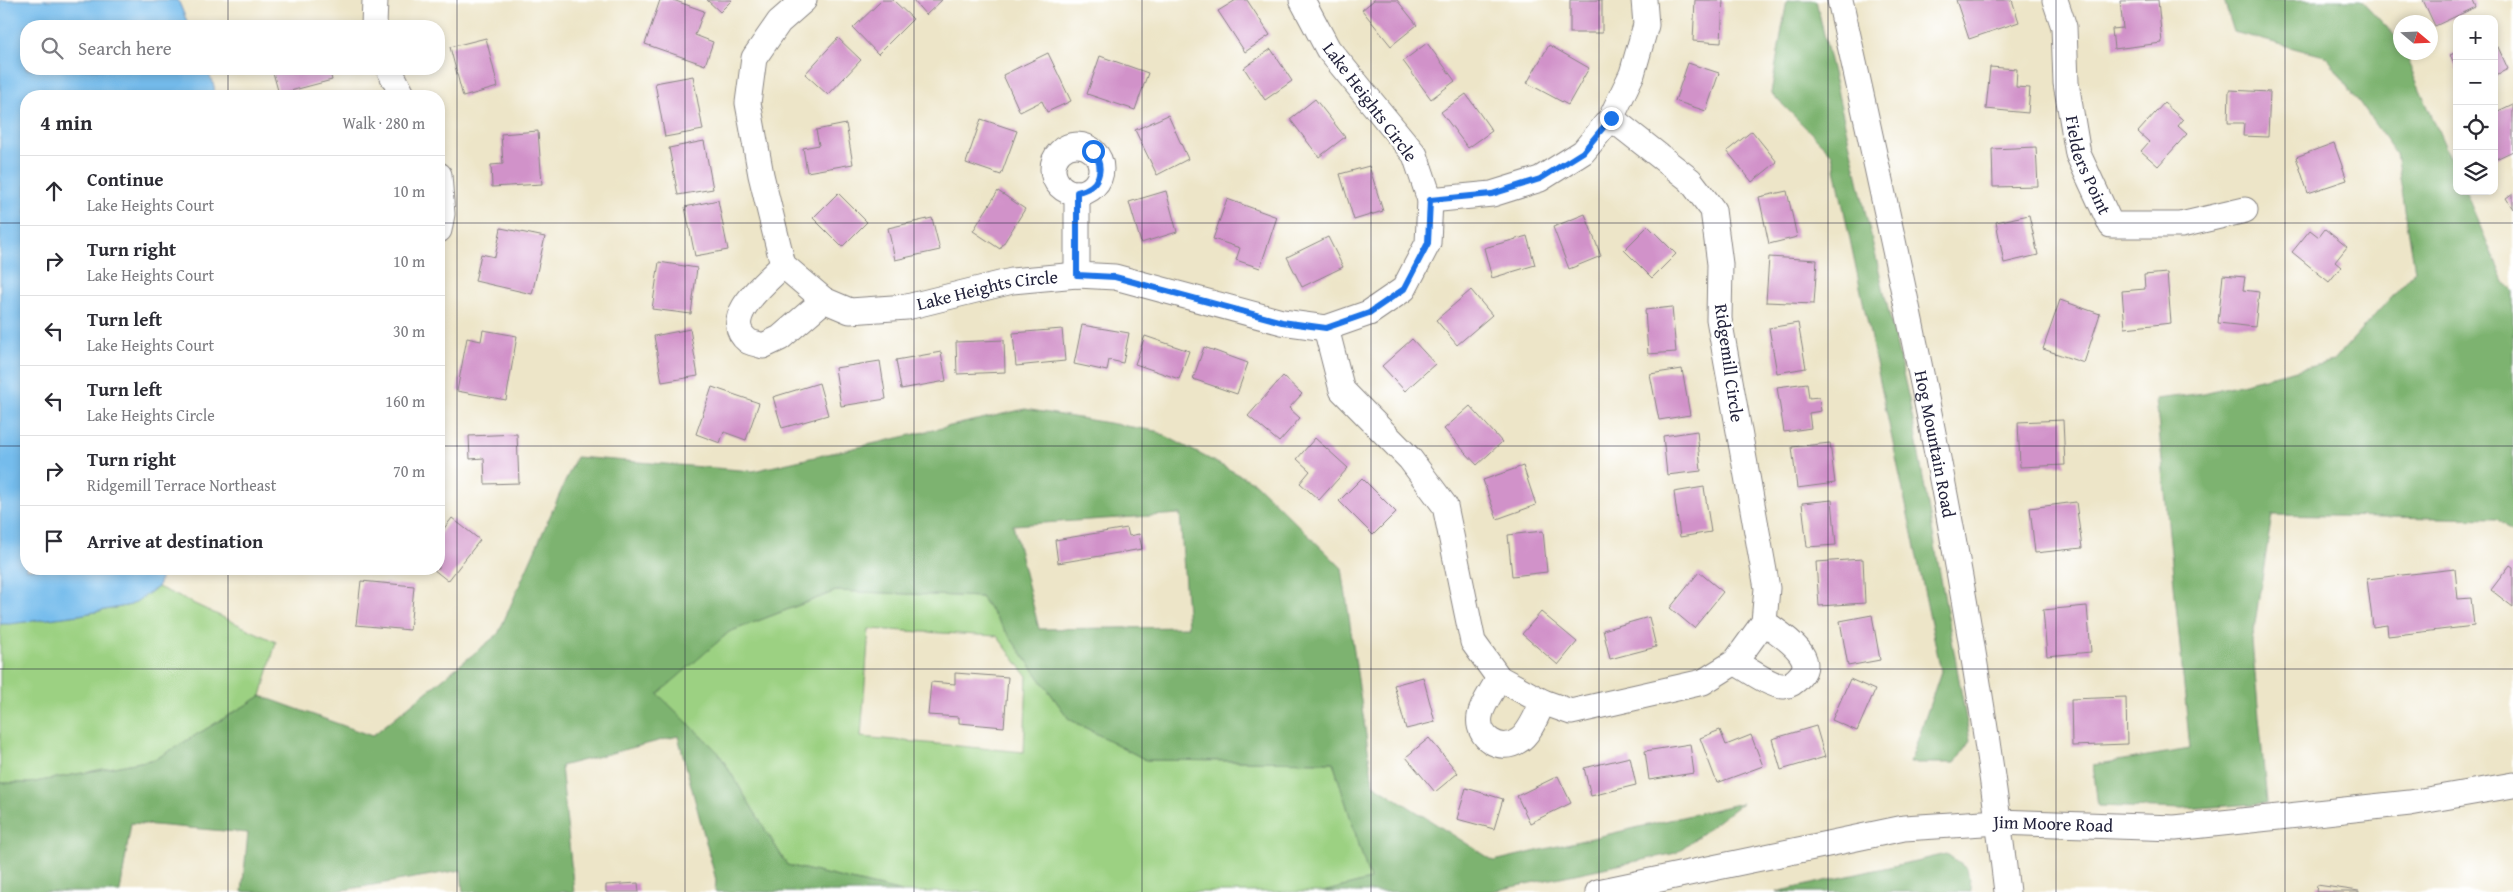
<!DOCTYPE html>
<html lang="en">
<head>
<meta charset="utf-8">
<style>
	:root { --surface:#fff; --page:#f2f2f3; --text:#2b2b33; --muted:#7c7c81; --line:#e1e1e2 }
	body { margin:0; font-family:"Gentium Book Plus",serif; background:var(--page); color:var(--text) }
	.controls { position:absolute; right:15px; top:15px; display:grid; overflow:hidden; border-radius:10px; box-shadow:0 2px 8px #0003 }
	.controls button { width:45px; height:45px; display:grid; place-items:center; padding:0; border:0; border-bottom:1px solid var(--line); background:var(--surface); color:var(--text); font:25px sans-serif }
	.compass { position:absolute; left:2393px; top:15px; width:45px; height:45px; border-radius:50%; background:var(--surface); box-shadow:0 2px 8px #0003; rotate:109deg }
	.stop { position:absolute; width:15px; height:15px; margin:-11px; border:4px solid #1a73e8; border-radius:50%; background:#fff }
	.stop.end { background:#1a73e8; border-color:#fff; box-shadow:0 1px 5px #0008 }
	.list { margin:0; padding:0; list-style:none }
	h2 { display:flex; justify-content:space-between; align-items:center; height:65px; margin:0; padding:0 20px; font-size:21px }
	h2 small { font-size:16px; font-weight:400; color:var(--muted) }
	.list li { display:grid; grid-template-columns:32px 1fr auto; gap:15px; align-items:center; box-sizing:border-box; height:70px; padding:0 20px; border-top:1px solid var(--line) }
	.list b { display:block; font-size:19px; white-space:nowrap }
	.list p { margin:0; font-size:16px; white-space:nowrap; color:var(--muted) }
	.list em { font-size:16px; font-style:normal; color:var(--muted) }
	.icon { flex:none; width:28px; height:28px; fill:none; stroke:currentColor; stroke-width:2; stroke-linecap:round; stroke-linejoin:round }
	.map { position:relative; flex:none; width:2513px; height:892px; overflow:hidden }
	.search { position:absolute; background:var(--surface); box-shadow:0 2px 8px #0003; left:20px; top:20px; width:425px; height:55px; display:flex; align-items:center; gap:12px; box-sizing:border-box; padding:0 18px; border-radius:20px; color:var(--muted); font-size:19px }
	.panel { position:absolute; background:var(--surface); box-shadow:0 2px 8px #0003; left:20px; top:90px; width:425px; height:485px; border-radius:20px }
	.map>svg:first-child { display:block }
	.green { fill:#9cd182; stroke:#5f7a5e; fill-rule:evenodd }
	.forest { fill:#7db370; stroke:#506a56; fill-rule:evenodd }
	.water { fill:#74bcec; stroke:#4b6f94 }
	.building { fill:#d192c9 }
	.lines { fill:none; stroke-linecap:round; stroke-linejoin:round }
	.minor-casing { stroke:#888482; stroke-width:27 }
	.minor { stroke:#fff; stroke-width:25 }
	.route { stroke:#1a73e8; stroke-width:6 }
	.grid { fill:none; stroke:#22223b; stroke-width:1; stroke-opacity:0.55 }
	.labels { text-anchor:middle; stroke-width:4.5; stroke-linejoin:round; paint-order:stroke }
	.street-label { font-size:18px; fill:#22223b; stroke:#fff }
</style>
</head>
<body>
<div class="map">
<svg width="2513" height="892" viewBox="0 0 2513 892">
	<rect width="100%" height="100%" fill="#fff"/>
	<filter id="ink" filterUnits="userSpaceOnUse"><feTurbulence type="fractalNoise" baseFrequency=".02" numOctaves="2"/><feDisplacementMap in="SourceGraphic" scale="10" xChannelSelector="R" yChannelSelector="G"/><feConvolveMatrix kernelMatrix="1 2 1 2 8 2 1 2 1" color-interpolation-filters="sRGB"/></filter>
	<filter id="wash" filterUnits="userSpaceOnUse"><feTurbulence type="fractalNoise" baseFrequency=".0096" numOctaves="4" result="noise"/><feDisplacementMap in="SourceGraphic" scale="20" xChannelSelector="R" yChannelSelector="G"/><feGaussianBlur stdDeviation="1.12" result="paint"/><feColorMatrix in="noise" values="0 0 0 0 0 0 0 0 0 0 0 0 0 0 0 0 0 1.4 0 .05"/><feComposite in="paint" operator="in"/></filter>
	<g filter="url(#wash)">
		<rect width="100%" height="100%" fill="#ede5c8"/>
		<g class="green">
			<polygon points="158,587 276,642 261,696 156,759 30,783 0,783 0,624 79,615 131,605"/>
			<path d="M 836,591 L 981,597 L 1069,719 L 1146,760 L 1333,762 L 1370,880 L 1323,892 L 902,892 L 787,865 L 718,752 L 657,694 L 729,632 ZM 869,629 L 997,636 L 1027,676 L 1024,752 L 861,737 Z"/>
		</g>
		<g class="forest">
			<polygon points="1787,0 1816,0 1909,399 1970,741 1955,763 1910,763 1941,671 1832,154 1771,93"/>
			<polygon points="2224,0 2361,0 2398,39 2400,52 2404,53 2457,173 2457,191 2465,191 2504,282 2513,290 2513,533 2497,519 2272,515 2252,642 2267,803 2184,809 2098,806 2093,765 2190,749 2156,399 2204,393 2333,361 2415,271 2396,154 2327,57 2234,32"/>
			<path d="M 1025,409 L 1156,431 L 1255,483 L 1342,568 L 1373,784 L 1494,861 L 1742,803 L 1676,853 L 1488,892 L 1323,892 L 1370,880 L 1333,762 L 1146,760 L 1069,719 L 981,597 L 836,591 L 729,632 L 658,694 L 718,752 L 787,865 L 902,892 L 715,892 L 716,880 L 678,736 L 561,766 L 574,892 L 463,892 L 461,870 L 332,892 L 242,892 L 248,833 L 131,823 L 120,892 L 0,892 L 0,783 L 30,783 L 156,759 L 261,696 L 372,736 L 498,634 L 576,457 L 753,471 ZM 1180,514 L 1188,627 L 1039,629 L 1013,525 Z"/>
			<polygon points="1947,854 1967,869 1971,892 1776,892"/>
		</g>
		<polygon class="water" points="0,0 178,0 189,26 26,26 26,69 207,69 214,86 215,96 26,96 26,569 163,569 158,587 131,605 79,615 10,624 0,624"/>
		<g id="blocks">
			<g class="building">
				<polygon points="660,0 673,0 704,11 695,35 713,42 705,65 645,44"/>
				<polygon points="707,0 732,0 720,12"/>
				<polygon points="882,0 893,0 913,19 878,54 853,28"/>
				<polygon points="913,0 942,0 926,15"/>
				<polygon points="1236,0 1247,0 1270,35 1245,52 1218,11"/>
				<polygon points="1374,0 1397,0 1417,25 1391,46 1362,10"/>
				<rect x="1570" y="0" width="32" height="33"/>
				<polygon points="1695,0 1723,0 1721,43 1693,41"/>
				<polygon points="1956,0 2012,0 2019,22 1969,39"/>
				<polygon points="2158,0 2162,43 2114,49 2112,29 2123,28 2120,1"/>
				<polygon points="2423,0 2473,0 2476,7 2435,26"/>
				<polygon points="486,38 498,87 463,97 450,47"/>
				<polygon points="838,38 861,60 828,95 805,74"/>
				<polygon points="1427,43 1455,81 1431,99 1403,61"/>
				<polygon points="1549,45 1589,68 1568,105 1527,83"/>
				<polygon points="2498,47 2508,69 2494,76 2494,49"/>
				<polygon points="1271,49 1292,81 1265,100 1244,68"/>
				<polygon points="2457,52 2457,69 2450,55"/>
				<polygon points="1048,53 1071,101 1047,112 1042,101 1020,112 1003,75"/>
				<polygon points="1100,56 1148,73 1135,110 1087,94"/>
				<polygon points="1688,63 1719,73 1706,111 1675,101"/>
				<polygon points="1990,67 2017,69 2016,87 2030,88 2028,113 1986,109"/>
				<polygon points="272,69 329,69 332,80 279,94"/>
				<polygon points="693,76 703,130 665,137 655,83"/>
				<polygon points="2229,90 2270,92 2268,137 2243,136 2244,123 2228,123"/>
				<polygon points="1466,94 1492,131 1468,148 1441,112"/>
				<polygon points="1315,99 1345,137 1319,157 1290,119"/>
				<polygon points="2164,103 2183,120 2178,126 2187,134 2158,166 2141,151 2149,142 2138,132"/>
				<polygon points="2513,104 2513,151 2494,160 2494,113"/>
				<polygon points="1168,115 1188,159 1157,175 1135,130"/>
				<polygon points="981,119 1017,131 1001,175 966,163"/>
				<polygon points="846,124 853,164 807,172 803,148 819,145 816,130"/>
				<polygon points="538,131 542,184 492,187 491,165 503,164 501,134"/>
				<polygon points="1752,131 1777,162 1752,182 1727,151"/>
				<polygon points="704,141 713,189 678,195 669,148"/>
				<polygon points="2334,143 2347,180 2308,193 2296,157"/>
				<polygon points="2036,147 2038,186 1993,187 1992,149"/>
				<polygon points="1369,166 1383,211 1354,220 1340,174"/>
				<polygon points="998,191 1025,209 1000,249 973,231"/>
				<polygon points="1166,191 1177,232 1141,243 1129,202"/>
				<polygon points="1787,191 1797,237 1769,244 1759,197"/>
				<polygon points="838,193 867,222 842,247 813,218"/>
				<polygon points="2513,193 2513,209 2506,198"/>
				<polygon points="1227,199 1277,217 1260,268 1236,260 1240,248 1213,239"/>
				<polygon points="718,200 728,250 695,256 685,207"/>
				<polygon points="1585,214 1601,256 1569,269 1553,227"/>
				<polygon points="2029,215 2038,255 2004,263 1996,222"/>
				<polygon points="932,218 940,250 895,260 888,228"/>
				<polygon points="1648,226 1676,254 1652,278 1624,250"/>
				<polygon points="501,228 545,237 532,294 475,281 481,254 495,257"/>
				<polygon points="2325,229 2347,247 2335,262 2341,267 2329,282 2292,252 2310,230 2319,237"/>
				<polygon points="1527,236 1535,265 1492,278 1484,248"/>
				<polygon points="1328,237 1343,267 1302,287 1287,257"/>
				<polygon points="1769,257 1817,260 1814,304 1766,302"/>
				<polygon points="659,262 697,268 691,314 652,309"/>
				<polygon points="2167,273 2171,323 2125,328 2122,291 2145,289 2144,275"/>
				<polygon points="2223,275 2245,277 2243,290 2259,292 2255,327 2218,323"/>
				<polygon points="1471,290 1492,315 1457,345 1436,320"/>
				<polygon points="2060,300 2100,314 2084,363 2043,349"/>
				<polygon points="1672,307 1676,352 1648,354 1645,310"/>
				<polygon points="1798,323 1806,368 1777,373 1769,328"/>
				<polygon points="1082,325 1129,333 1123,363 1109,360 1107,371 1074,364"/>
				<polygon points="690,329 698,376 662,382 654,336"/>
				<polygon points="1062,329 1065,361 1016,366 1013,333"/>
				<polygon points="483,330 517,336 506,400 457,391 467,338 481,341"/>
				<polygon points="1145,336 1189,351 1179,379 1135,364"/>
				<polygon points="1412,339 1435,364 1405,391 1382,366"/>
				<polygon points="1004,340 1005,372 957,374 956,342"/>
				<polygon points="1204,347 1248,363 1237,394 1193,379"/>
				<polygon points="941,352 946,381 901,389 896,360"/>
				<polygon points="880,361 886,399 841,406 835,368"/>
				<polygon points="1682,369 1690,415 1659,420 1650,374"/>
				<polygon points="1283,376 1302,394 1289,408 1300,418 1279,442 1248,416"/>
				<polygon points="819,383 828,415 782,428 773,397"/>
				<polygon points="1807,383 1809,398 1819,397 1821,411 1809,413 1811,428 1784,432 1777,387"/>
				<polygon points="712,387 759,403 746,440 724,432 720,443 696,434"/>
				<polygon points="1470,406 1502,442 1477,465 1444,429"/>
				<polygon points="2063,420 2065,465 2020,467 2018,422"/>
				<polygon points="1697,431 1701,471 1667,475 1663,436"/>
				<polygon points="517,434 519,483 485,484 484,458 470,459 469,436"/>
				<polygon points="1315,438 1348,468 1319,500 1300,483 1310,471 1297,459"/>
				<polygon points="1830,443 1835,483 1797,488 1792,447"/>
				<polygon points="1523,466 1536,505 1497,519 1483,480"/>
				<polygon points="1362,478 1396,512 1373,535 1339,501"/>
				<polygon points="1704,487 1711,532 1680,537 1674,492"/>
				<polygon points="1832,500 1836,545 1807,547 1802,503"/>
				<polygon points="2076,502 2082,548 2035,553 2030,508"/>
				<polygon points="452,518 480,540 448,581 433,569 439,569 439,535"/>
				<polygon points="1127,528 1129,536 1139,534 1142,549 1058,563 1055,540"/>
				<polygon points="1543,531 1547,572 1512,576 1508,535"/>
				<polygon points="1863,559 1865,603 1819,606 1816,562"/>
				<polygon points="2510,565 2513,567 2513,607 2491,590"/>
				<polygon points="2455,569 2458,599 2471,598 2474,626 2388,636 2387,625 2373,627 2367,579"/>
				<polygon points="1699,572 1723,592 1694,628 1670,608"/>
				<polygon points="361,581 414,586 410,630 356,625"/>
				<polygon points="2087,606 2091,652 2047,656 2043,610"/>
				<polygon points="1541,612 1577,642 1558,665 1522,634"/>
				<polygon points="1872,615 1880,660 1848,666 1840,621"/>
				<polygon points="1649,617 1656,647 1610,659 1603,630"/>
				<polygon points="955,673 1008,677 1004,727 959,723 959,717 928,715 931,682 955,684"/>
				<polygon points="1423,677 1435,722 1406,729 1394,685"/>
				<polygon points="1850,679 1875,690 1857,731 1832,720"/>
				<polygon points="2126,697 2127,744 2072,746 2071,699"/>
				<polygon points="1816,726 1825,757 1781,770 1772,739"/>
				<polygon points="1720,730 1726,745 1751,735 1763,766 1717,783 1700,738"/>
				<polygon points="1429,738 1458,773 1435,792 1406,757"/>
				<polygon points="1690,744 1694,773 1649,780 1645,751"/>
				<polygon points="1630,757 1636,785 1591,796 1584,768"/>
				<polygon points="1558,776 1571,803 1530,823 1517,796"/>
				<polygon points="1466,788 1503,799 1494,829 1457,819"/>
				<polygon points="638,883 639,892 606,892 606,885"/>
				<polygon points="2317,885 2359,891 2359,892 2316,892"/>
			</g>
		</g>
	</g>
	<g filter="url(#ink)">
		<use href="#blocks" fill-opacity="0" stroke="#888482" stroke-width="1"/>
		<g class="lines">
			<defs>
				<g id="minor">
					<path id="s1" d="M 804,0 L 779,22 L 754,58 L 748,103 L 761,175 L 783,265 L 824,300 L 850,311 L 907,307 L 1012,281 L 1077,275 L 1115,277 L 1282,322 L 1326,328 L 1369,313 L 1404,289 L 1428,243 L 1430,200 L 1415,155 L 1328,49 L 1302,0"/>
					<path id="s2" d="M 1840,0 C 1906,295 1972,591 2007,892"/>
					<path id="s3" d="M 2055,0 L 2064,27 L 2066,83 L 2078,154 L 2111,225 L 2181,225 L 2245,210"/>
					<polyline points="374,26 375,0"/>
					<polyline points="389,69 403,96"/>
					<circle cx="1077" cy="169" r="24"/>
					<polyline points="439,175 442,214 439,230"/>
					<polyline points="1077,193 1077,275"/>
					<polyline points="1430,200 1492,194 1540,179 1583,152 1611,118 1632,74 1646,25 1644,0"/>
					<path d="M 783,265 C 768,281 718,318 748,341 C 751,343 758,344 763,346 L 780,338 L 824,300"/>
					<polyline points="1326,328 1342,390 1410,459 1445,506 1473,642 1499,678 1543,702 1571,712 1703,682 1735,662 1764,622 1767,588 1719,319 1720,264 1713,210 1690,180 1611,118"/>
					<path d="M 1735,662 C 1747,669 1772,687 1784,686 C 1791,685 1796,681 1800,676 C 1819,656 1778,633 1764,622"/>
					<path d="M 1499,678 C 1494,689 1482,704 1480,716 C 1476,738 1501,753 1518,741 C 1530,734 1537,714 1543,702"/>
					<path id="s4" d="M 1598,892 L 1904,828 L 1999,822 L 2175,828 L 2410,803 L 2513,785"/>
				</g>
			</defs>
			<use href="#minor" class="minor-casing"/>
			<use href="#minor" class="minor"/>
		</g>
	</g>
	<g class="lines" filter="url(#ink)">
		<path class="route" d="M 1093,151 C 1106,169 1099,188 1077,192 L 1077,275 L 1115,277 L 1282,322 L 1326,328 L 1369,313 L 1404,289 L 1428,243 L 1430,200 L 1492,194 L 1540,179 L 1583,152 L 1611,118"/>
	</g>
	<path class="grid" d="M 228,0 L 228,26M 457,0 L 457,892M 685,0 L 685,892M 914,0 L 914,892M 1142,0 L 1142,892M 1371,0 L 1371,892M 1599,0 L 1599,892M 1828,0 L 1828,892M 2056,0 L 2056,892M 2285,0 L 2285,892M 228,69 L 228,96M 0,223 L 26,223M 439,223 L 2513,223M 0,446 L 26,446M 439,446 L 2513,446M 228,569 L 228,892M 0,669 L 2513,669"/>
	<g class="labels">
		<g class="street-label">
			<text transform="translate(1370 102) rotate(53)" y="6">Lake Heights Circle</text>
			<text dy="6" stroke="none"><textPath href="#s3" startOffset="170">Fielders Point</textPath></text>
			<text dy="6" stroke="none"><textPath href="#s1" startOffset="510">Lake Heights Circle</textPath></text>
			<text transform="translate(1729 363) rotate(82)" y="6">Ridgemill Circle</text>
			<text dy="6" stroke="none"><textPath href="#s2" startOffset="454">Hog Mountain Road</textPath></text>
			<text dy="6" stroke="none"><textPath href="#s4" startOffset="462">Jim Moore Road</textPath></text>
		</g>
	</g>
</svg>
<div class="controls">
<button>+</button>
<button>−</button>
<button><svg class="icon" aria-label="locate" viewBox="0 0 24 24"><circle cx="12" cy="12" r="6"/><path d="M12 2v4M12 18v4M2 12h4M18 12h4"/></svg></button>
<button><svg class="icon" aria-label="layers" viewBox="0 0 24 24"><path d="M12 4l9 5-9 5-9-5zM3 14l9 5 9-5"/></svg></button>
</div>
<svg class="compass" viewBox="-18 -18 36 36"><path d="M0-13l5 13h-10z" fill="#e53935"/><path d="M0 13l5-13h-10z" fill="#7c7c81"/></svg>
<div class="stop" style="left:1093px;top:151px"></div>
<div class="stop end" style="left:1611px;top:118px"></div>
<div class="search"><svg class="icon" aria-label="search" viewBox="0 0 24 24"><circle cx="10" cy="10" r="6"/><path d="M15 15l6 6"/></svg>Search here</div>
<section class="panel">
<h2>4 min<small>Walk · 280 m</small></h2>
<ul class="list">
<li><svg class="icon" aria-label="ahead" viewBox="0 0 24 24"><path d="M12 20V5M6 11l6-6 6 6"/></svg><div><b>Continue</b><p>Lake Heights Court</p></div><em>10 m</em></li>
<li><svg class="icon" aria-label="right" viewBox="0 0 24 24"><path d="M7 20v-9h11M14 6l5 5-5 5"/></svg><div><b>Turn right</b><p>Lake Heights Court</p></div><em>10 m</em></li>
<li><svg class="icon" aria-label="left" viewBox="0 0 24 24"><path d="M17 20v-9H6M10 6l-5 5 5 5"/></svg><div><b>Turn left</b><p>Lake Heights Court</p></div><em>30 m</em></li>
<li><svg class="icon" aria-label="left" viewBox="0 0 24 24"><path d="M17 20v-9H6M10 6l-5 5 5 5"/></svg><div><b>Turn left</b><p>Lake Heights Circle</p></div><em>160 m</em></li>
<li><svg class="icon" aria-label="right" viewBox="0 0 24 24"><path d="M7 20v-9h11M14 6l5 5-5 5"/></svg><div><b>Turn right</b><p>Ridgemill Terrace Northeast</p></div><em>70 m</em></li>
<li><svg class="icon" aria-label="arrive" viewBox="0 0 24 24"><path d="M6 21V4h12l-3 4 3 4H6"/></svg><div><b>Arrive at destination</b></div></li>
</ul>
</section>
</div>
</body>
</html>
